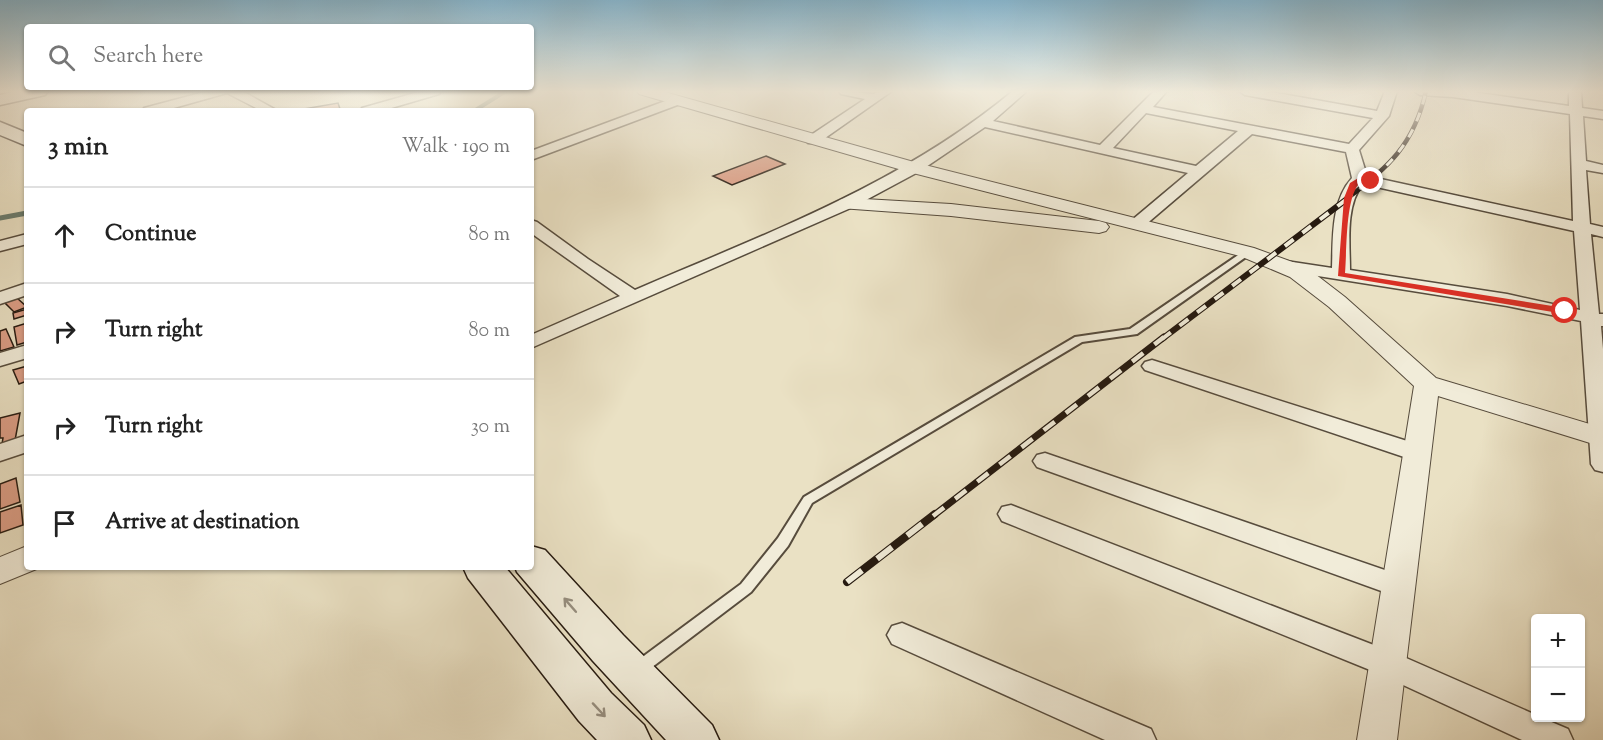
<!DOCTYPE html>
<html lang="en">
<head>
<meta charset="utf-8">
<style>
	:root { --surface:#fff; --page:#f2f2f2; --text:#222; --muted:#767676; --line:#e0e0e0 }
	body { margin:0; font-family:"Sorts Mill Goudy",serif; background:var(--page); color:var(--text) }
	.controls { position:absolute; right:18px; bottom:18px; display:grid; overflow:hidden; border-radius:6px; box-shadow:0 2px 4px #0004 }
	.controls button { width:54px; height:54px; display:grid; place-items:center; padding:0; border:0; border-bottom:2px solid var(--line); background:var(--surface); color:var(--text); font:30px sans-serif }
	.stop { position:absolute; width:18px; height:18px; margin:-14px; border:4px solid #d93025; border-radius:50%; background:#fff }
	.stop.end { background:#d93025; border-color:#fff; box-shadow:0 2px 6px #0008 }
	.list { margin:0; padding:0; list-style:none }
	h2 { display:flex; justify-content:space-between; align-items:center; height:78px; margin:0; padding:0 24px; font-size:26px }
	h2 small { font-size:20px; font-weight:400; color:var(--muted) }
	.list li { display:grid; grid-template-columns:39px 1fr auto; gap:18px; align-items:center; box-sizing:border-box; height:96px; padding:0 24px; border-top:2px solid var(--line) }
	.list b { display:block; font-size:22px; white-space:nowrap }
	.list em { font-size:20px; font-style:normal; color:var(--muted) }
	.icon { flex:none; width:33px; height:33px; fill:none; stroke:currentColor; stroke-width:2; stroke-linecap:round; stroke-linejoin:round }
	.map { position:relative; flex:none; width:1603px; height:740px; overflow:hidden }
	.search { position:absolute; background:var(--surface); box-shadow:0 2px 4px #0004; left:24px; top:24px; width:510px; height:66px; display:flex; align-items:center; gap:15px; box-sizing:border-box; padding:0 21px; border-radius:6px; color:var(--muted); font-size:22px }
	.panel { position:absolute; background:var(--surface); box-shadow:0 2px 4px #0004; left:24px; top:108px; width:510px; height:462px; border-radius:6px }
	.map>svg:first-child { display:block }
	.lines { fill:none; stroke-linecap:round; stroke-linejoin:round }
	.stream-far1 { stroke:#6a7c6f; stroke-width:4 }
	.stream { stroke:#6a7c6f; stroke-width:5 }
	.building { fill:#dc9e86; stroke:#261a10; stroke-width:1.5 }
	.service-casing { stroke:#574c3d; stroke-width:4 }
	.minor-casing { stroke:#574c3d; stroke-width:3 }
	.tertiary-casing { stroke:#574c3d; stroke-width:2 }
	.secondary-casing { stroke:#261a10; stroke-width:3 }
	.service { fill:#f1ecd9; fill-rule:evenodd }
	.minor { fill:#f1ecd9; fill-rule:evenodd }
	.tertiary { fill:#f1ecd9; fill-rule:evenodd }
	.secondary { fill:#f1ecd9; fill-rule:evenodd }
	.rail-far3-casing { stroke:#261a10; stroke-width:4.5 }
	.rail-far2-casing { stroke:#261a10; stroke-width:6 }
	.rail-far1-casing { stroke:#261a10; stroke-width:7 }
	.rail-casing { stroke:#261a10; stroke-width:8 }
	.rail-far3 { stroke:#f1ecd9; stroke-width:3; stroke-dasharray:9; stroke-linecap:butt }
	.rail-far2 { stroke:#f1ecd9; stroke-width:4; stroke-dasharray:11; stroke-linecap:butt }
	.rail-far1 { stroke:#f1ecd9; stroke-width:4.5; stroke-dasharray:14; stroke-linecap:butt }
	.rail { stroke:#f1ecd9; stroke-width:6; stroke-dasharray:19; stroke-linecap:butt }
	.oneway { stroke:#968e7f }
	.route { fill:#d93025 }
</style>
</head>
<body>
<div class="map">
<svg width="1603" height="740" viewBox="0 0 1603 740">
	<rect width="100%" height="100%" fill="#eae1c4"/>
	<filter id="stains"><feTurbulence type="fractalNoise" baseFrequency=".00333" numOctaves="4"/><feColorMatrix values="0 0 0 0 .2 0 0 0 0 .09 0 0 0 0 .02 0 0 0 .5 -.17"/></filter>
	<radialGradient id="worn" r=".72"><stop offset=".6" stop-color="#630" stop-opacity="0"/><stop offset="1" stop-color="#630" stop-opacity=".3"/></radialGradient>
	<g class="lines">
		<polyline class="stream-far1" points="474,111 506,91"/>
		<polyline class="stream" points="0,218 27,213"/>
	</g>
	<g class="building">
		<polygon points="338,103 340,109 327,111 298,110"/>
		<polygon points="766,156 785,164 732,185 713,176"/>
		<polygon points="17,298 27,307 14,312 4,302"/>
		<polygon points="27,309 27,315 14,319 13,313"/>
		<polygon points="27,323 27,342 17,345 14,327"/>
		<polygon points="6,329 14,347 0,351 0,331"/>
		<polygon points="27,366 27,381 19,384 13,370"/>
		<polygon points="20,413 14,446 1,450 3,438 0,438 0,418"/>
		<polygon points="16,478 20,502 0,509 0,484"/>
		<polygon points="21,505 23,525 0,533 0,512"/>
	</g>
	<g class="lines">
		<defs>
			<polygon id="service" points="1247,249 1250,250 1250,254 1137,334 1082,342 812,503 788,546 751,592 643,674 638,676 633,674 630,669 633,664 741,584 778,538 804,497 1075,337 1130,329"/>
			<g id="minor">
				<polygon points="208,91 242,91 278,111 262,111 227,93 163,111 143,111 144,108"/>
				<polygon points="422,91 441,91 439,94 381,111 361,111 362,108"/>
				<polygon points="839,91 874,94 878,91 892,91 818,143 808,143 806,140 808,137 865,99 841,94"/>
				<path d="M 1013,91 L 1027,91 L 993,121 L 1100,145 L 1154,91 L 1167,91 L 1153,107 L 1349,144 L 1373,118 L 1245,95 L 1239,91 L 1266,91 L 1377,111 L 1385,91 L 1397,91 L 1389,116 L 1359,150 L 1367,176 L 1573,221 L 1570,114 L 1453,97 L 1420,95 L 1414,91 L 1465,91 L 1569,106 L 1569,91 L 1581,91 L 1582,108 L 1603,111 L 1603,119 L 1583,116 L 1586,161 L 1603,165 L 1603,173 L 1586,170 L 1590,224 L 1603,227 L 1603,237 L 1591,234 L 1599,314 L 1603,314 L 1603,326 L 1601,326 L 1603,349 L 1603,472 L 1595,470 L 1591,464 L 1581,321 L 1507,306 L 1280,270 L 1277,266 L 1280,262 L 1286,261 L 1332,268 C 1333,238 1331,201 1352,178 L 1346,152 L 1252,134 L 1144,226 L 1132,226 L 1130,223 L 1132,220 L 1188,173 L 985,127 L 920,171 L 853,207 L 531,348 L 531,335 L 620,296 L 531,233 L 531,220 L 537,222 L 588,259 L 635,290 C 769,232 900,185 1013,91 ZM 1146,113 L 1238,131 L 1196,166 L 1113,148 ZM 1363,184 L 1574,231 L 1580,310 L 1507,294 L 1350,270 C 1350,245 1345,205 1363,184 Z"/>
				<polygon points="676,97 682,101 680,104 531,160 531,151"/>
				<polygon points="27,234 27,244 0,251 0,241"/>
				<polygon points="27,283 27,295 0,304 0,292"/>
				<polygon points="27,345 27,358 0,366 0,353"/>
				<polygon points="1152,360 1426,447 1430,453 1426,459 1418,461 1410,459 1145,370 1142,366 1145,362"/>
				<polygon points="27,435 27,452 0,461 0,444"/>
				<polygon points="1045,453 1408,578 1412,586 1408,594 1398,597 1037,467 1033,461 1037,455"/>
				<polygon points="1011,505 1397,654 1536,715 1536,718 1542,718 1568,729 1573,740 1522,740 1375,672 1002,521 998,514 1002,507"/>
				<polygon points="902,623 1151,729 1156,740 1105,740 892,644 887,635 892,626"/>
			</g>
			<g id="tertiary">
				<polygon points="637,91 661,91 921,164 1254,248 1306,267 1345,297 1436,378 1603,428 1603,447 1438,396 1397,740 1357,740 1414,386 1329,307 1290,277 1240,256 909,172 639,94"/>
				<polygon points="847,198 951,204 1099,221 1106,223 1109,227 1106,231 1099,233 951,216 840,208 837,204 840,200"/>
				<polygon points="27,546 27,567 39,568 0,584 0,557"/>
			</g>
			<g id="secondary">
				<polygon points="16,91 48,91 45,95 0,105 0,95"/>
				<polygon points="0,122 27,133 27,146 0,135"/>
				<polygon points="531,546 545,550 623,635 712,725 719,740 666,740 593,661 517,572 515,567 531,567"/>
				<polygon points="463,567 505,567 611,693 644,725 651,740 597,740 579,721 468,578"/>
			</g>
		</defs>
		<use href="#service" class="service-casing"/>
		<use href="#minor" class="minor-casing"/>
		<use href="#tertiary" class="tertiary-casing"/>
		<use href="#secondary" class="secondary-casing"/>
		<use href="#service" class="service"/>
		<use href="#minor" class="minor"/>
		<use href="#tertiary" class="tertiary"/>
		<use href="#secondary" class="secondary"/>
		<defs>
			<path id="rail-far3" d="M 1345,200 C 1388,168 1414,145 1426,91"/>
			<polyline id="rail-far2" points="1162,339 1347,199"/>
			<polyline id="rail-far1" points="933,516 1164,337"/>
			<polyline id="rail" points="847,582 935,514"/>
		</defs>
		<use href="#rail-far3" class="rail-far3-casing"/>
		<use href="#rail-far2" class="rail-far2-casing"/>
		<use href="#rail-far1" class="rail-far1-casing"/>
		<use href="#rail" class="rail-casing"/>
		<use href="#rail-far3" class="rail-far3"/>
		<use href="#rail-far2" class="rail-far2"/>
		<use href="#rail-far1" class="rail-far1"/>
		<use href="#rail" class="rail"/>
	</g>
	<defs><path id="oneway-shaft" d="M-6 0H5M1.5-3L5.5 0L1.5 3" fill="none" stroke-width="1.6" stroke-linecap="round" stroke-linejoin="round" transform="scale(1.5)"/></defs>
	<g class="oneway">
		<use href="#oneway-shaft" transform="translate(570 605) rotate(-131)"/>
		<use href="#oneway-shaft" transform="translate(599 710) rotate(47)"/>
	</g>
	<linearGradient id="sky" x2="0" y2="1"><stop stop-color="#88b8d1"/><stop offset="0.47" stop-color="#f6f2e4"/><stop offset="1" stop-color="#f6f2e4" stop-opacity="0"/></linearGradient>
	<rect width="1603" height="195" fill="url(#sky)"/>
	<path class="route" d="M 1360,177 L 1375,181 L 1371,183 L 1361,182 C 1345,194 1347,251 1345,273 L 1565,308 L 1569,311 L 1565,314 L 1338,276 L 1344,198 L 1350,183 Z"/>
	<rect width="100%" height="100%" filter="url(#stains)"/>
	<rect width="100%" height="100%" fill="url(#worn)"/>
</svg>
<div class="controls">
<button>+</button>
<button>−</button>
</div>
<div class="stop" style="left:1565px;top:311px"></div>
<div class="stop end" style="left:1371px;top:181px"></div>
<div class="search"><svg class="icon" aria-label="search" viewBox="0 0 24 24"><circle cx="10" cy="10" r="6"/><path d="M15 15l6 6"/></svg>Search here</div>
<section class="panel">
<h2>3 min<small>Walk · 190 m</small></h2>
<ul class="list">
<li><svg class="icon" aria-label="ahead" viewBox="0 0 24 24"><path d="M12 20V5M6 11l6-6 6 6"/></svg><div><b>Continue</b></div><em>80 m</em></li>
<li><svg class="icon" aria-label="right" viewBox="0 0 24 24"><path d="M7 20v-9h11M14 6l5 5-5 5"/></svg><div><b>Turn right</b></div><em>80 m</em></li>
<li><svg class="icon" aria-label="right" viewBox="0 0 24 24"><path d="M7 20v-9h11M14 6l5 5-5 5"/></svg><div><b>Turn right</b></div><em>30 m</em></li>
<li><svg class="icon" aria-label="arrive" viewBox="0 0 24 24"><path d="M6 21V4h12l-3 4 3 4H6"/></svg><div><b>Arrive at destination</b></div></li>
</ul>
</section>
</div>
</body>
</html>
